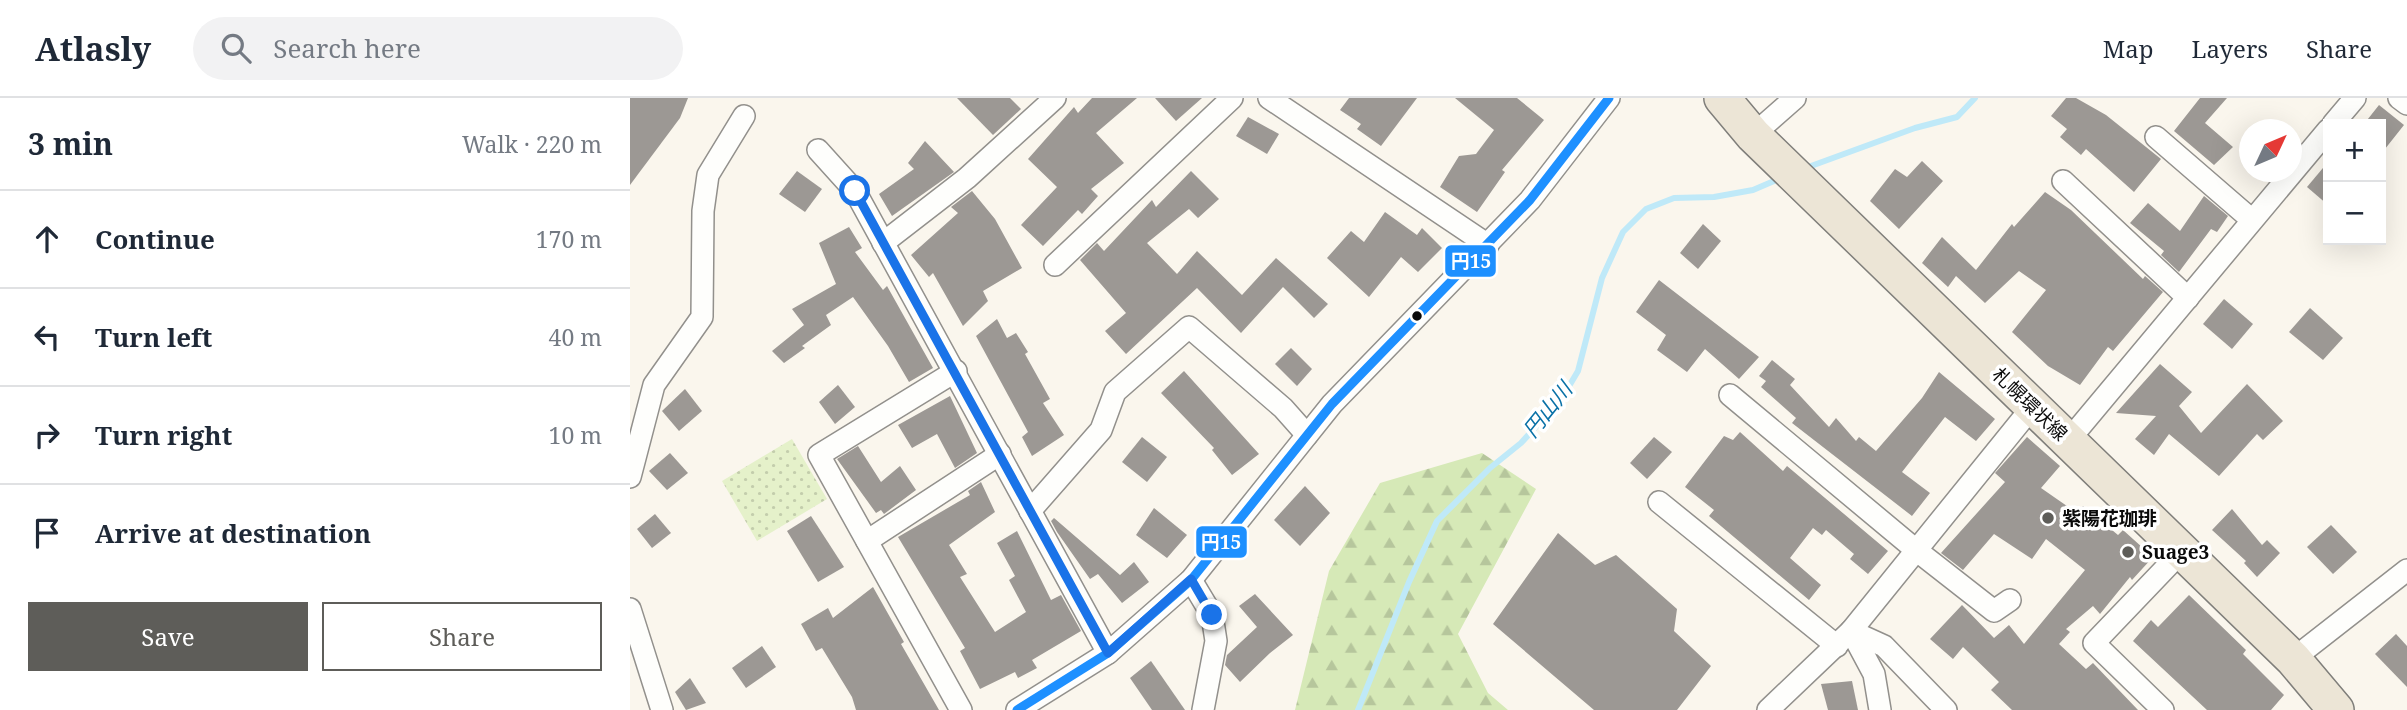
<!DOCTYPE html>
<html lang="en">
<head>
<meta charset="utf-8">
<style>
	:root { --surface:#fff; --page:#f2f2f3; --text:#1f2937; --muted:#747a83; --line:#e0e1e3; --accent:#5e5d59 }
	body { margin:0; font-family:"Noto Serif","Noto Sans JP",serif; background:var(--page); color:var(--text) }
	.controls { position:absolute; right:21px; top:21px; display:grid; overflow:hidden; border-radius:0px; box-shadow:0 7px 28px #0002 }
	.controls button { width:63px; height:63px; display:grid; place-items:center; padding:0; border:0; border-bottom:2px solid var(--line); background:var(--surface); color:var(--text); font:35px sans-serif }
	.compass { position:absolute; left:1609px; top:21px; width:63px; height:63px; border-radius:50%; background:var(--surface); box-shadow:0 7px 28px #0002; rotate:46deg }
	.stop { position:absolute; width:21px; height:21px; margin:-16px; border:5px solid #1a73e8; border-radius:50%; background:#fff }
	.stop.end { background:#1a73e8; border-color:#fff; box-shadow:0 2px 7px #0008 }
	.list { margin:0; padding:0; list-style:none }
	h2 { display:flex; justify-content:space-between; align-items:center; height:91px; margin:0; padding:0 28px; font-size:30px }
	h2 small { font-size:23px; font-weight:400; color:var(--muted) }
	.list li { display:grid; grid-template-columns:46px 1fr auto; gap:21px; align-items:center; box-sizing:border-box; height:98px; padding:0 28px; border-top:2px solid var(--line) }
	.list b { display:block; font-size:26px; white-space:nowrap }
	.list em { font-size:23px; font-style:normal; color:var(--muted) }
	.actions { display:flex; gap:14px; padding:21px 28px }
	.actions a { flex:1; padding:16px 0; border:2px solid var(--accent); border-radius:0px; text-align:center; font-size:24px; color:var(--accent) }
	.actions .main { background:var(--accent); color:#fff }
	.icon { flex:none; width:38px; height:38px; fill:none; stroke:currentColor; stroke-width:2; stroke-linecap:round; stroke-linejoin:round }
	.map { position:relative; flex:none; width:1777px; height:612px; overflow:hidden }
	header { display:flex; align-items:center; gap:42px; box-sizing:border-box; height:98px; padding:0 35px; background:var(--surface); border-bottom:2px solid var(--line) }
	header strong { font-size:33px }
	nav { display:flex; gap:38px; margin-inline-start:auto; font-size:24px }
	.search { width:490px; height:63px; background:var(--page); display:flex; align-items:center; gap:18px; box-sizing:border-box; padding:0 24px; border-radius:38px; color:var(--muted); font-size:26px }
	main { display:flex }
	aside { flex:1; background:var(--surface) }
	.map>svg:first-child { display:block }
	.forest { fill:url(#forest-firs) }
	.park { fill:url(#park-dots) }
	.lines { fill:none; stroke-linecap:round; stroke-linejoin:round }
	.stream { stroke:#bfe9f8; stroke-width:6 }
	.building { fill:#9c9894 }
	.street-casing { stroke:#92908c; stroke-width:24 }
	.primary-casing { stroke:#7f7e7a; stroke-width:38 }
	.street { stroke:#fefefc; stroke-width:21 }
	.primary { stroke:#ece5d6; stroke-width:35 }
	.bus-1-casing { stroke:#fff; stroke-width:14 }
	.bus-1 { stroke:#1e90ff; stroke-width:9 }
	.route { stroke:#1a73e8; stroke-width:9 }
	.bus-dot { fill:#0a0a0a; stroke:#fff; stroke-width:2.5 }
	.poi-dot { fill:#5e5d59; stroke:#fff; stroke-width:2.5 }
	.labels { text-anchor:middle; stroke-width:7; stroke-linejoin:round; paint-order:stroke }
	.street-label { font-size:19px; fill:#0a0a0a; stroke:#fff }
	.poi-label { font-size:19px; font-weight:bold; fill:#0a0a0a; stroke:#fff; text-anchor:start }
	.water-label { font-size:21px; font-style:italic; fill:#0971a7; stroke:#fff }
	.line-badge { stroke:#fff; stroke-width:2.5 }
	.badge-label { font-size:19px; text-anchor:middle; font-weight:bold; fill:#fff }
</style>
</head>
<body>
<header>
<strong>Atlasly</strong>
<div class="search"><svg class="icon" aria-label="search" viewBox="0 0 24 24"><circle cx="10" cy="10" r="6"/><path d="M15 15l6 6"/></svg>Search here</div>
<nav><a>Map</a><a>Layers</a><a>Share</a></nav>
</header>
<main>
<aside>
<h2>3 min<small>Walk · 220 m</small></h2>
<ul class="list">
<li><svg class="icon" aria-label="ahead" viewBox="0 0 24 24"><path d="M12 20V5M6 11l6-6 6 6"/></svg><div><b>Continue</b></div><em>170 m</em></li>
<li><svg class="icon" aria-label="left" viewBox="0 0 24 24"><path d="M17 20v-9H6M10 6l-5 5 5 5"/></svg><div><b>Turn left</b></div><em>40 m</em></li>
<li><svg class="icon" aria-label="right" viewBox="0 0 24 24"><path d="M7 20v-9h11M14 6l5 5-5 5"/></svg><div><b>Turn right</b></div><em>10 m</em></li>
<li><svg class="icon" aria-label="arrive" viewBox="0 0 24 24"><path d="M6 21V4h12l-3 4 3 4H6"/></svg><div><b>Arrive at destination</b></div></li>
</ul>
<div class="actions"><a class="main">Save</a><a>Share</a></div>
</aside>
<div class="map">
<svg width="1777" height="612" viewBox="0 0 1777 612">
	<defs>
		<pattern id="forest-firs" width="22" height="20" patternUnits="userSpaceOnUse" patternTransform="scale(1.75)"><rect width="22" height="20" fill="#d6e9b7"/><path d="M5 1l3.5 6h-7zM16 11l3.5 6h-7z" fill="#b6c69c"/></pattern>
		<pattern id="park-dots" width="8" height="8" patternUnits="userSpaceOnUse" patternTransform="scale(1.75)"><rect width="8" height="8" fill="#e5f1ca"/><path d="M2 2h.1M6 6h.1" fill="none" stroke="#c3cdac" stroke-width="1.8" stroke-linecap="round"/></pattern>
	</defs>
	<rect width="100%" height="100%" fill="#faf6ed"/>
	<polygon class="forest" points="852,355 906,391 828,536 858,595 878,612 665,612 699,473 750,385"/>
	<polygon class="park" points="162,341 197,401 127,443 92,383"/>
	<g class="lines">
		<g class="stream">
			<polyline points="1181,68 1285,30 1327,19 1345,0"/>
			<polyline points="728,612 779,484 807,423 860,370 891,345 932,300 948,273 972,180 993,134 1016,111 1044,100 1084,99 1123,92 1144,83"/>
		</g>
	</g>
	<g class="building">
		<polygon points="0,0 58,0 50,20 0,87"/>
		<polygon points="327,0 380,0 391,11 363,37"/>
		<polygon points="462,0 507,0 466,35 494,65 461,91 468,98 452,116 448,112 413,148 391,127 427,89 398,61 444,9 448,15"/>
		<polygon points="525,0 572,0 546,23"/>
		<polygon points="719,0 787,0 751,48 727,31 731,26 710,12"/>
		<polygon points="825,0 887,0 914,22 872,72 875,74 847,114 810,89 829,58 846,56 864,32"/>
		<polygon points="1436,0 1446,0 1476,17 1531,61 1504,94 1456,51 1451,57 1430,39 1437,31 1421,18"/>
		<polygon points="1570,0 1597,0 1575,25 1603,49 1584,67 1544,33"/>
		<polygon points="1749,7 1774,27 1751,56 1751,26 1734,26"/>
		<polygon points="618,19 649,36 637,56 606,38"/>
		<polygon points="295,43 324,74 262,118 249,96 284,71 278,65"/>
		<polygon points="1292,63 1313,83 1269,131 1240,103 1265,71 1277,79"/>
		<polygon points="1698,64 1698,107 1677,89"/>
		<polygon points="167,73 192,91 175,114 149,96"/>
		<polygon points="561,73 589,101 568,120 559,111 517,145 547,176 567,153 612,197 646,160 698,206 684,220 653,189 611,235 567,190 496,256 475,233 496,215 450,162 467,145 474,153 522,102 526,109"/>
		<polygon points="342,93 365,121 392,170 353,193 358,203 333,228 303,175 299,179 281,157 328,115 321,109"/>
		<polygon points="1415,94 1441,112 1513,181 1515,178 1533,194 1483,253 1478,249 1450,287 1418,268 1382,234 1416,192 1389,173 1355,205 1326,178 1318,189 1292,165 1312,139 1346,172 1382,126 1384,129"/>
		<polygon points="1574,98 1598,118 1587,134 1581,131 1549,174 1531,157 1534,153 1500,125 1518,105 1550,133"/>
		<polygon points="755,114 787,137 792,130 812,150 788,174 771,159 739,199 697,160 721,133 734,144"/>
		<polygon points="1073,126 1091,143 1068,171 1050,155"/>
		<polygon points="219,129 232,150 225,154 253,192 257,188 303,270 279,284 258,248 223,199 196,217 201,227 172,248 175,250 154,265 142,253 174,227 162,211 206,186 189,145"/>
		<polygon points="1029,182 1129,259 1109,281 1075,251 1057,274 1027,252 1036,237 1006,214"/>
		<polygon points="1594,201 1623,226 1602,251 1573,226"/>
		<polygon points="1680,210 1713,240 1693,262 1659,234"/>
		<polygon points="367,221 377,240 386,235 398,254 395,256 420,301 413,305 434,337 402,358 392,339 398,334 346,238"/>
		<polygon points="661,250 682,271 667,288 645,266"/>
		<polygon points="1142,262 1165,281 1160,287 1199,329 1206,320 1226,343 1229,339 1246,353 1292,300 1309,274 1365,321 1346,343 1315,319 1272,374 1300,395 1282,418 1162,325 1166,320 1131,289 1136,283 1129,278"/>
		<polygon points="1530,266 1562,294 1549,308 1571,335 1617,286 1653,323 1633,342 1627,336 1589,378 1539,336 1524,357 1505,341 1526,318 1486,315"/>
		<polygon points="554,273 629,356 602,377 582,352 584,350 531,295"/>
		<polygon points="208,287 225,309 205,326 189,304"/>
		<polygon points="55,291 72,313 49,333 32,313"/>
		<polygon points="320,298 347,355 325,370 307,336 282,350 268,327"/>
		<polygon points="1110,334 1153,373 1157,368 1258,453 1238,476 1220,461 1224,456 1196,432 1192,437 1183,430 1160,460 1191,487 1179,502 1079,418 1084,412 1055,389 1094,338 1103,342"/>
		<polygon points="512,339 537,359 517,384 492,364"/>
		<polygon points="1024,339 1042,354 1017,381 1000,365"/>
		<polygon points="1397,339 1430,368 1411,390 1447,415 1453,408 1488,437 1493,432 1523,459 1502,482 1500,479 1470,516 1463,508 1436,531 1440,534 1429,546 1456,571 1463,565 1508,612 1382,612 1361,592 1369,584 1333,549 1323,561 1300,541 1332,507 1364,540 1379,527 1394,546 1455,472 1416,441 1402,461 1364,436 1333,472 1311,455 1375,384 1365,375"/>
		<polygon points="228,348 251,384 270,368 286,392 254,416 251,412 246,415 207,361"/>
		<polygon points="40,355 58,375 37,392 19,373"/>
		<polygon points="351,384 365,414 319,447 337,476 330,479 365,534 396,514 379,482 385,478 367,445 387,433 421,502 431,497 451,533 402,562 407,570 388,580 385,574 350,591 330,553 335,550 268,439 340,397 338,393"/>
		<polygon points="675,388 700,415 670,448 644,422"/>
		<polygon points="524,410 557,437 537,460 506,437"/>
		<polygon points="1602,411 1632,447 1637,442 1650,455 1627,479 1614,465 1616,463 1582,432"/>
		<polygon points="25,416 41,435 22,450 7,431"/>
		<polygon points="181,418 214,469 188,484 157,433"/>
		<polygon points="424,420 490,477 504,464 519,484 492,505 468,476 460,481 427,434 421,423"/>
		<polygon points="1701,427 1727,454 1703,476 1677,449"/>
		<polygon points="928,435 965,467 986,457 1047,511 1044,533 1081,568 1047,612 964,612 863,526"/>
		<polygon points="243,489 274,544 271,546 309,612 226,612 222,599 192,550 186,553 171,526 198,510 203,520"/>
		<polygon points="625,496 663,537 640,555 610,584 595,567 597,557 627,529 609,508"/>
		<polygon points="1559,497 1616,552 1613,556 1654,597 1641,612 1577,612 1503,543 1521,522 1528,529"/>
		<polygon points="1766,536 1777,548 1777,589 1745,556"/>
		<polygon points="132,548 146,569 116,590 102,570"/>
		<polygon points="521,563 555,612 522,612 500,580"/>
		<polygon points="60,580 76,605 56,612 45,594"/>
		<polygon points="1222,583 1228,612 1198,612 1191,586"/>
	</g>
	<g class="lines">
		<defs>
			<g id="street">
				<polyline points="639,0 858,147"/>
				<polyline points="1769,0 1777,6"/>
				<polyline points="1703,26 1725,0"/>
				<polyline points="1123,37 1165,0"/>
				<polyline points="1526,39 1622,122"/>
				<polyline points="188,52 225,93 478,555"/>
				<polyline points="1433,83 1558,200"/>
				<polyline points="253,145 337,80 425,0"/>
				<polyline points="425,167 602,0"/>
				<polyline points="326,273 189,357 331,612"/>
				<polyline points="1100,297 1286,452 1364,513 1380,502"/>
				<polyline points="1438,343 1698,32"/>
				<polyline points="0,379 24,287 72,219 73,113 78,77 114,18"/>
				<polyline points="1029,404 1207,548"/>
				<polyline points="400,413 471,332 485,294 559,229 653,310 677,337"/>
				<polyline points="237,443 370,356"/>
				<polyline points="561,482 582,517 586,543 573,612"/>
				<polyline points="0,511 32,612"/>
				<polyline points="1221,533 1254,548 1316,612"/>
				<polyline points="1221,533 1244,576 1250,612"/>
				<polyline points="1663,561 1777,472"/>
				<polyline points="387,612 478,555 561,482 702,306 900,102 979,0"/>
				<polyline points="1138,612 1221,533 1403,308"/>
				<polyline points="1533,612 1464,545 1552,453"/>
			</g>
			<polyline id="primary" points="1092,0 1123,37 1663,561 1706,612"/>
		</defs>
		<use href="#street" class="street-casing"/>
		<use href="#primary" class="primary-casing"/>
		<use href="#street" class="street"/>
		<use href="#primary" class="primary"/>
		<defs>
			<polyline id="bus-1" points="387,612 478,555 561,482 702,306 900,102 979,0"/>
		</defs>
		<use href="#bus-1" class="bus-1-casing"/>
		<use href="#bus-1" class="bus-1"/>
	</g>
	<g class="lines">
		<polyline class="route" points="225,93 478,555 561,481 582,517"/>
	</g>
	<circle class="bus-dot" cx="787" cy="218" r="6"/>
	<g class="poi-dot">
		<circle cx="1418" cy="420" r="7"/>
		<circle cx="1498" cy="454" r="7"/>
	</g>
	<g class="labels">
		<g class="street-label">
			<text transform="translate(1400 306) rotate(44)" y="7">札幌環状線</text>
		</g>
		<g class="poi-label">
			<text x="1432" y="427">紫陽花珈琲</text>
			<text x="1512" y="461">Suage3</text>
		</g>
		<g class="water-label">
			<text transform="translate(918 312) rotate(-51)" y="7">円山川</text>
		</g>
	</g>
	<g class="line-badge">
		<rect x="814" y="146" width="53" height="34" rx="7" fill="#1e90ff"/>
		<rect x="565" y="427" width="53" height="34" rx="7" fill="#1e90ff"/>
	</g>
	<g class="badge-label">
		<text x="841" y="170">円15</text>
		<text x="591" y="451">円15</text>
	</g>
</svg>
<div class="controls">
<button>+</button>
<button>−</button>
</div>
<svg class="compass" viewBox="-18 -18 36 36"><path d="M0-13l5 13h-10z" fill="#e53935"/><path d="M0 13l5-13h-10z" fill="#747a83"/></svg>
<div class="stop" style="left:225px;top:93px"></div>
<div class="stop end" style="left:582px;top:517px"></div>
</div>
</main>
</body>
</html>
